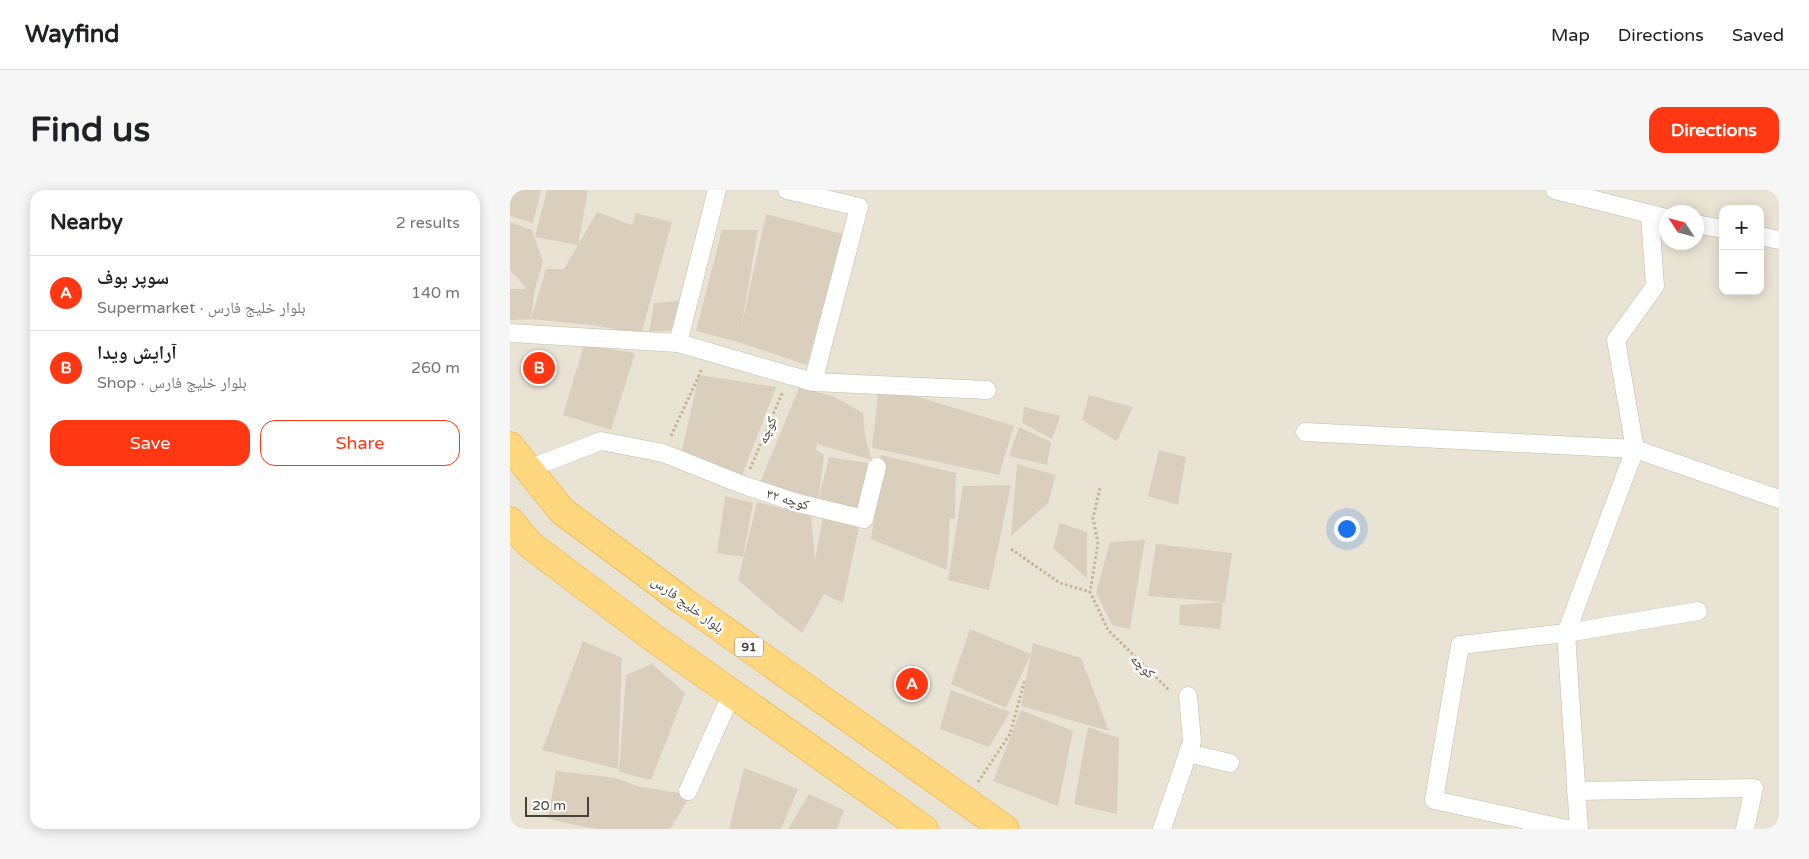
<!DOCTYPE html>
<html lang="en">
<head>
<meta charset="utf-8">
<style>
	:root { --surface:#fff; --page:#f6f6f6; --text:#202124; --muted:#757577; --line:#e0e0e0; --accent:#ff3813 }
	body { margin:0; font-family:"Varela Round","Noto Naskh Arabic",sans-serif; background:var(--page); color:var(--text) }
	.controls { position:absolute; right:15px; top:15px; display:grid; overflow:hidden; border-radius:10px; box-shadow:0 2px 12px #0003 }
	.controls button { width:45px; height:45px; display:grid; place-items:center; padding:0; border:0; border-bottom:1px solid var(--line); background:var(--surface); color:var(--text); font:25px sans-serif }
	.compass { position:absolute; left:1149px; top:15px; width:45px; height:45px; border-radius:50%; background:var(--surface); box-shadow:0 2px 12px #0003; rotate:306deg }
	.scale { position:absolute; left:15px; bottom:12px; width:64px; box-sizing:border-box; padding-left:5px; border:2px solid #484135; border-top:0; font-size:14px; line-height:18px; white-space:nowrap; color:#484135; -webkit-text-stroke:4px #fff; paint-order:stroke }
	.you { position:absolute; left:836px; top:338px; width:18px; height:18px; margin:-12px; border:4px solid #fff; border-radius:50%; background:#1a73e8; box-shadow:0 0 0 8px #1a73e833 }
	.badge { display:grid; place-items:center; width:32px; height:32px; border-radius:50%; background:var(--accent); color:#fff; font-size:16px; font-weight:700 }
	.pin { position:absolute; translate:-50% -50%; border:2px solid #fff; box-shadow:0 1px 5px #0006 }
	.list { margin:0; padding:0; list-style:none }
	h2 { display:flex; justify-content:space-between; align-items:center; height:65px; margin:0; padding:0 20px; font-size:21px }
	h2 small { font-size:16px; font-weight:400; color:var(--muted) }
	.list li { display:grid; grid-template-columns:32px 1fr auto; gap:15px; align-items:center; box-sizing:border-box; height:75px; padding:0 20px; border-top:1px solid var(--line) }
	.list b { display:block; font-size:19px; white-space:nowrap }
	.list p { margin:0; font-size:16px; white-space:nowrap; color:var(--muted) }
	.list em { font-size:16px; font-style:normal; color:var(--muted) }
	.actions { display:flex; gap:10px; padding:15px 20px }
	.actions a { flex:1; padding:11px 0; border:1px solid var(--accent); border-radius:15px; text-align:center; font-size:18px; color:var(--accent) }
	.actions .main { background:var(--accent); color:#fff }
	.map { position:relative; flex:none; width:1269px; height:639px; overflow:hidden; border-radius:15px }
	header { display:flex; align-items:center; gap:30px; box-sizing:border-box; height:70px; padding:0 25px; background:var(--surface); border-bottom:1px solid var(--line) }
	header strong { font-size:24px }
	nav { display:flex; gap:28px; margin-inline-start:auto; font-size:18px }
	.intro { display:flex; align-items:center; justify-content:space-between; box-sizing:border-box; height:120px; padding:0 30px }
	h1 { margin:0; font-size:35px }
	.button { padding:12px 22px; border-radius:15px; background:var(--accent); color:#fff; font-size:18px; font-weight:700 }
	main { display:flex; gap:30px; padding:0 30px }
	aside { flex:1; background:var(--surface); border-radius:15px; box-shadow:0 2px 12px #0003 }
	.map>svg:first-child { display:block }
	.residential { fill:#e9e3d4; fill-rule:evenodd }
	.building { fill:#dacfbd }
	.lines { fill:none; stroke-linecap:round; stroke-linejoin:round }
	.minor-casing { stroke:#c4bbab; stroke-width:19 }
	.trunk-casing { stroke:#eca628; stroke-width:29 }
	.path { stroke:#c4b597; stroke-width:3; stroke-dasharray:2.5 2.5; stroke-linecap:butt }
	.minor { stroke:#fff; stroke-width:18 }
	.trunk { stroke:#ffd77e; stroke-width:28 }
	.labels { text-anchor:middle; stroke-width:5; stroke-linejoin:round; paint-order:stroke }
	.shield { fill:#fff; stroke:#7f7a72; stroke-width:1 }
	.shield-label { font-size:12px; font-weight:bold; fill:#484135 }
	.street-label { font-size:14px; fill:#484135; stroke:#fff }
</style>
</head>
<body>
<header>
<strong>Wayfind</strong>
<nav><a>Map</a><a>Directions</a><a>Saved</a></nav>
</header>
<div class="intro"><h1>Find us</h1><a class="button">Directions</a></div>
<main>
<aside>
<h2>Nearby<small>2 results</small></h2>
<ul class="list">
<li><span class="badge">A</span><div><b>سوپر بوف</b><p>Supermarket · بلوار خلیج فارس</p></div><em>140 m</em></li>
<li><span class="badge">B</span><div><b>آرایش ویدا</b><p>Shop · بلوار خلیج فارس</p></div><em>260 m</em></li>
</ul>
<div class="actions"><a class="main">Save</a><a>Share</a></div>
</aside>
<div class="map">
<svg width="1269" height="639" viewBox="0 0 1269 639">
	<rect width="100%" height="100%" fill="#f5f0e6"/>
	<path class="residential" d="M 0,0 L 1269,0 L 1269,639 L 0,639 ZM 1213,19 L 1250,19 L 1250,101 L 1213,101 ZM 1156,22 L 1186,22 L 1186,52 L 1156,52 Z"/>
	<g class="building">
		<polygon points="0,0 31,0 23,33 0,26"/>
		<polygon points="37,0 78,0 68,55 25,47"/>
		<polygon points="87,22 122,35 126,23 162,32 131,145 89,136 21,129 0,130 0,99 17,99 0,80 0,32 22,40 33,72 25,99 21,129 36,79 54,79"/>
		<polygon points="256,24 333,44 297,175 228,152 186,141 212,40 248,40 231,139"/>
		<polygon points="169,111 164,140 139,142 144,113"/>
		<polygon points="74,155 125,163 101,240 53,225"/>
		<polygon points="189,185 266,197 232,286 170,269"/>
		<polygon points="369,195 504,236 489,285 362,258"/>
		<polygon points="289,198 323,206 353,223 355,247 362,270 307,254 306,260 314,265 308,312 319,267 358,273 347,327 249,295"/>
		<polygon points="579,205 623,217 607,251 572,230"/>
		<polygon points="514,217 550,226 542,249 512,233"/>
		<polygon points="509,237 541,252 537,275 499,266"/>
		<polygon points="649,260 676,267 668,315 638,306"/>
		<polygon points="371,265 446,283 445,329 440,328 437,380 361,349 372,282"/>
		<polygon points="507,274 546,285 538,313 501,346"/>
		<polygon points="501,295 479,400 438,390 453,296"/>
		<polygon points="215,306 243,313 233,367 207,363"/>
		<polygon points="247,312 301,326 305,370 313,327 349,337 333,413 314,404 292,443 266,423 228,390"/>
		<polygon points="550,333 577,342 577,388 543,358"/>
		<polygon points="635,350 620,439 602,435 586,403 600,352"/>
		<polygon points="646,354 722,363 715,412 638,406"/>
		<polygon points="713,412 710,439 669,435 670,415"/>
		<polygon points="460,439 521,464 523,453 571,468 599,541 511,516 521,464 496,518 441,494"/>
		<polygon points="73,451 112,468 108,579 32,560"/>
		<polygon points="142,474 175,503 141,590 109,582 116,485"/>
		<polygon points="441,500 500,522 479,557 430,539"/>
		<polygon points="511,520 563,541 548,616 483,591"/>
		<polygon points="578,537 609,548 607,624 564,614"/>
		<polygon points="234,578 288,599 271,639 219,639"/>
		<polygon points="46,581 106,588 127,596 181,605 160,639 85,639 38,629"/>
		<polygon points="299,604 334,620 327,639 278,639"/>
	</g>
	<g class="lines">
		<defs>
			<g id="minor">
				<polyline points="1045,0 1156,28"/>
				<polyline points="1186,34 1213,39"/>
				<polyline points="1250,46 1269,50"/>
				<polyline points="0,143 168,153 207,0"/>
				<polyline points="168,153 303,192 349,17 277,0"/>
				<polyline points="303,192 477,200"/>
				<polyline points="795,242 1125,259 1269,309"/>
				<polyline points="18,279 91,251 153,263 233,295 288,313 354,329 367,277"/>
				<polyline points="678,506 682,551 678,563"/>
				<polyline points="178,601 222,503"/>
				<polyline points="1066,601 1244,598 1235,639"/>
				<polyline points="652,639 678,563 720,573"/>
				<polyline points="1057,639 924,610 950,455 1056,443 1188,421"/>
				<polyline points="1069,639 1056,443 1125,259 1106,150 1145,96 1140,25"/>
			</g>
			<g id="trunk">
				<polyline points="0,256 52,321 173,411 495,639"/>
				<polyline points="0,331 19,354 145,449 414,639"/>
			</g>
		</defs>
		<use href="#minor" class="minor-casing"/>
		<use href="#trunk" class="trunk-casing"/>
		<g class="path">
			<polyline points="161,246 192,179"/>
			<polyline points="240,279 273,201"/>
			<polyline points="590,298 583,328 588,353 580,402 598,440 660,501"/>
			<polyline points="501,359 550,393 580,402"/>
			<polyline points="468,592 500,544 515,489"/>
		</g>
		<use href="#minor" class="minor"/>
		<use href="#trunk" class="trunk"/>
	</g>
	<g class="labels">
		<rect class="shield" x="225" y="447.5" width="28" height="19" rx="4"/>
		<g class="shield-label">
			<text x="239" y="461">91</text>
		</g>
		<g class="street-label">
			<text transform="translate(257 240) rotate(-67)" y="5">کوچه</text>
			<text transform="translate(278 309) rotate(16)" y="5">کوچه ۳۲</text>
			<text transform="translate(178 414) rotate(36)" y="5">بلوار خلیج فارس</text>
			<text transform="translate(633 476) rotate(44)" y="5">کوچه</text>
		</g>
	</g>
</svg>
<div class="controls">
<button>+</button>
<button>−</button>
</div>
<svg class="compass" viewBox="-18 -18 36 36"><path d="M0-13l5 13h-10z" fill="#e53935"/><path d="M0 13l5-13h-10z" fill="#757577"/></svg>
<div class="scale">20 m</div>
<div class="you"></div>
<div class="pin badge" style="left:402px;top:494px">A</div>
<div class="pin badge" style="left:29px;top:178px">B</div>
</div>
</main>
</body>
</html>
